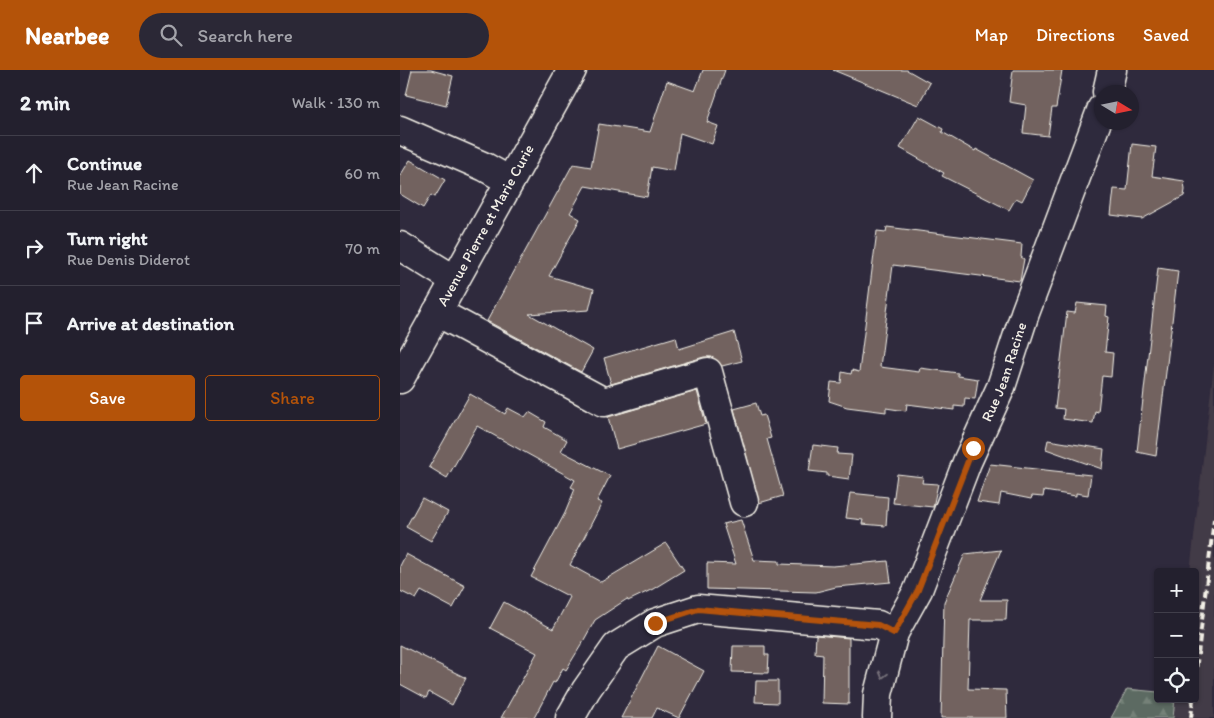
<!DOCTYPE html>
<html lang="en">
<head>
<meta charset="utf-8">
<style>
	:root { --surface:#23202e; --page:#2b2836; --text:#f1f3f6; --muted:#a3a3aa; --line:#403e4a; --accent:#b45309 }
	body { margin:0; font-family:Itim,sans-serif; background:var(--page); color:var(--text) }
	.controls { position:absolute; right:15px; bottom:15px; display:grid; overflow:hidden; border-radius:5px; box-shadow:0 1px 4px #0004 }
	.controls button { width:45px; height:45px; display:grid; place-items:center; padding:0; border:0; border-bottom:1px solid var(--line); background:var(--surface); color:var(--text); font:25px sans-serif }
	.compass { position:absolute; left:694px; top:15px; width:45px; height:45px; border-radius:50%; background:var(--surface); box-shadow:0 1px 4px #0004; rotate:100deg }
	.stop { position:absolute; width:15px; height:15px; margin:-11px; border:4px solid #b45309; border-radius:50%; background:#fff }
	.stop.end { background:#b45309; border-color:#fff; box-shadow:0 1px 5px #0008 }
	.list { margin:0; padding:0; list-style:none }
	h2 { display:flex; justify-content:space-between; align-items:center; height:65px; margin:0; padding:0 20px; font-size:21px }
	h2 small { font-size:16px; font-weight:400; color:var(--muted) }
	.list li { display:grid; grid-template-columns:32px 1fr auto; gap:15px; align-items:center; box-sizing:border-box; height:75px; padding:0 20px; border-top:1px solid var(--line) }
	.list b { display:block; font-size:19px; white-space:nowrap }
	.list p { margin:0; font-size:16px; white-space:nowrap; color:var(--muted) }
	.list em { font-size:16px; font-style:normal; color:var(--muted) }
	.actions { display:flex; gap:10px; padding:15px 20px }
	.actions a { flex:1; padding:11px 0; border:1px solid var(--accent); border-radius:5px; text-align:center; font-size:18px; color:var(--accent) }
	.actions .main { background:var(--accent); color:#fff }
	.icon { flex:none; width:28px; height:28px; fill:none; stroke:currentColor; stroke-width:2; stroke-linecap:round; stroke-linejoin:round }
	.map { position:relative; flex:none; width:814px; height:648px; overflow:hidden }
	header { display:flex; align-items:center; gap:30px; box-sizing:border-box; height:70px; padding:0 25px; background:var(--accent); color:#fff }
	header strong { font-size:24px }
	nav { display:flex; gap:28px; margin-inline-start:auto; font-size:18px }
	.search { width:350px; height:45px; background:var(--page); display:flex; align-items:center; gap:12px; box-sizing:border-box; padding:0 18px; border-radius:28px; color:var(--muted); font-size:19px }
	main { display:flex }
	aside { flex:1; background:var(--surface) }
	.map>svg:first-child { display:block }
	.built { fill:#433b47 }
	.forest { fill:url(#forest-firs); stroke:#a8aea5 }
	.building { fill:#72625f; stroke:#f4f1e8 }
	.lines { fill:none; stroke-linecap:round; stroke-linejoin:round }
	.minor-casing { stroke:#f4f1e8; stroke-width:31 }
	.major-casing { stroke:#f4f1e8; stroke-width:31 }
	.minor { stroke:#2f2a3d; stroke-width:28 }
	.major { stroke:#2f2a3d; stroke-width:28 }
	.rail { stroke:#f4f1e8; stroke-width:4; stroke-dasharray:8 4; stroke-linecap:butt }
	.oneway { stroke:#747079 }
	.route { stroke:#b45309; stroke-width:6 }
	.labels { text-anchor:middle; stroke-width:4; stroke-linejoin:round; paint-order:stroke }
	.street-label { font-size:15px; fill:#f4f1e8; stroke:#2f2a3d }
</style>
</head>
<body>
<header>
<strong>Nearbee</strong>
<div class="search"><svg class="icon" aria-label="search" viewBox="0 0 24 24"><circle cx="10" cy="10" r="6"/><path d="M15 15l6 6"/></svg>Search here</div>
<nav><a>Map</a><a>Directions</a><a>Saved</a></nav>
</header>
<main>
<aside>
<h2>2 min<small>Walk · 130 m</small></h2>
<ul class="list">
<li><svg class="icon" aria-label="ahead" viewBox="0 0 24 24"><path d="M12 20V5M6 11l6-6 6 6"/></svg><div><b>Continue</b><p>Rue Jean Racine</p></div><em>60 m</em></li>
<li><svg class="icon" aria-label="right" viewBox="0 0 24 24"><path d="M7 20v-9h11M14 6l5 5-5 5"/></svg><div><b>Turn right</b><p>Rue Denis Diderot</p></div><em>70 m</em></li>
<li><svg class="icon" aria-label="arrive" viewBox="0 0 24 24"><path d="M6 21V4h12l-3 4 3 4H6"/></svg><div><b>Arrive at destination</b></div></li>
</ul>
<div class="actions"><a class="main">Save</a><a>Share</a></div>
</aside>
<div class="map">
<svg width="814" height="648" viewBox="0 0 814 648">
	<defs>
		<pattern id="forest-firs" width="22" height="20" patternUnits="userSpaceOnUse" patternTransform="scale(1.25)"><rect width="22" height="20" fill="#5c6b62"/><path d="M5 1l3.5 6h-7zM16 11l3.5 6h-7z" fill="#748178"/></pattern>
	</defs>
	<rect width="100%" height="100%" fill="#2f2a3d"/>
	<filter id="ink" filterUnits="userSpaceOnUse"><feTurbulence type="fractalNoise" baseFrequency=".02" numOctaves="2"/><feDisplacementMap in="SourceGraphic" scale="10" xChannelSelector="R" yChannelSelector="G"/><feConvolveMatrix kernelMatrix="1 2 1 2 8 2 1 2 1" color-interpolation-filters="sRGB"/></filter>
	<g filter="url(#ink)">
		<polygon class="built" points="814,294 814,648 773,648 775,629 795,629 795,502 790,502"/>
		<polygon class="forest" points="727,619 758,622 758,629 775,629 773,648 711,648"/>
		<g class="building">
			<polygon points="12,0 31,0 53,6 46,35 6,25"/>
			<polygon points="303,0 325,0 307,52 318,56 312,74 280,63 274,101 252,97 247,127 185,116 170,143 180,149 149,206 194,219 189,240 129,244 193,280 181,302 87,251 173,94 191,97 199,54 250,62 267,11 295,21"/>
			<polygon points="433,0 507,0 530,13 518,35"/>
			<polygon points="613,0 662,0 656,38 652,38 648,66 623,63 626,35 609,32"/>
			<polygon points="519,46 543,59 542,62 575,81 576,79 633,110 622,131 616,128 609,140 542,106 544,103 500,78"/>
			<polygon points="732,74 756,77 752,106 784,111 785,120 784,126 742,149 711,145 714,119 727,120"/>
			<polygon points="10,90 45,110 35,127 31,125 23,138 0,124 0,106"/>
			<polygon points="487,157 622,174 621,187 624,189 620,211 493,195 480,297 519,302 520,298 558,303 558,306 578,309 575,329 565,328 564,337 554,336 554,340 507,334 506,341 486,338 486,342 447,337 429,331 431,312 441,313 442,302 451,304 452,300 459,302 477,161 486,162"/>
			<polygon points="758,198 778,201 756,386 737,382"/>
			<polygon points="677,233 707,236 706,246 709,247 705,282 713,283 711,307 702,306 698,342 695,341 693,353 663,349 664,339 655,338 667,242 675,243"/>
			<polygon points="334,262 342,291 322,296 312,287 304,287 211,314 204,288 276,267 279,279"/>
			<polygon points="297,321 306,354 217,379 208,347"/>
			<polygon points="70,324 105,344 108,338 125,347 129,342 146,352 144,357 167,370 161,381 210,406 197,431 202,433 170,495 201,512 266,473 284,500 253,519 228,531 227,529 195,550 180,577 166,600 163,598 155,613 153,612 134,648 101,648 137,583 90,558 104,532 153,559 170,527 131,507 165,443 175,419 171,417 175,410 77,356 47,408 29,397"/>
			<polygon points="356,333 360,346 364,345 371,368 367,369 383,426 359,433 334,339"/>
			<polygon points="648,370 704,379 702,399 646,379"/>
			<polygon points="413,375 438,378 437,384 452,385 449,409 427,406 427,403 409,401"/>
			<polygon points="590,394 691,405 688,425 676,423 676,426 644,421 643,427 632,426 631,429 601,423 599,435 577,432"/>
			<polygon points="497,404 523,407 522,413 538,414 533,437 493,433"/>
			<polygon points="450,423 488,427 486,456 462,454 463,450 446,448"/>
			<polygon points="22,428 48,442 31,471 6,457"/>
			<polygon points="341,450 354,490 379,491 379,494 433,496 488,491 491,512 436,517 416,522 307,519 307,493 336,494 323,454"/>
			<polygon points="601,480 580,530 607,530 606,550 570,550 568,619 606,620 607,648 541,648 544,532 565,484"/>
			<polygon points="6,484 65,516 53,538 21,521 16,529 0,521 0,496"/>
			<polygon points="416,565 449,568 449,634 422,633 423,584 415,583"/>
			<polygon points="0,575 66,608 52,635 29,622 26,628 0,614"/>
			<polygon points="258,576 304,601 279,648 257,638 252,648 221,648"/>
			<polygon points="333,576 365,576 365,585 369,585 368,603 332,602"/>
			<polygon points="356,611 378,611 378,633 355,632"/>
		</g>
		<g class="lines">
			<defs>
				<g id="minor">
					<polyline points="707,22 712,0"/>
					<polyline points="0,60 85,97 110,111"/>
					<polyline points="0,176 55,210"/>
					<polyline points="37,242 204,332 308,302 344,432"/>
					<polyline points="170,648 186,620 216,577 255,553 298,539 478,555 494,563"/>
					<path id="s1" d="M 477,648 L 478,624 L 494,563 L 518,520 L 567,392 L 601,317 L 625,243 L 702,38"/>
				</g>
				<g id="major">
					<path id="s2" d="M 0,309 L 172,0"/>
				</g>
			</defs>
			<use href="#minor" class="minor-casing"/>
			<use href="#major" class="major-casing"/>
			<use href="#minor" class="minor"/>
			<use href="#major" class="major"/>
			<g class="rail">
				<polyline points="795,609 814,449"/>
				<polyline points="791,648 793,629"/>
			</g>
		</g>
		<defs><path id="oneway-chevron" d="M-2-3.5L2.5 0L-2 3.5" fill="none" stroke-width="1.6" stroke-linecap="round" stroke-linejoin="round" transform="scale(1.25)"/></defs>
		<use class="oneway" href="#oneway-chevron" transform="translate(483 605) rotate(105)"/>
	</g>
	<g class="lines" filter="url(#ink)">
		<polyline class="route" points="255,553 298,539 478,555 494,563 518,520 573,378"/>
	</g>
	<g class="labels">
		<g class="street-label">
			<text dy="5" stroke="none"><textPath href="#s2" startOffset="176">Avenue Pierre et Marie Curie</textPath></text>
			<text dy="5" stroke="none"><textPath href="#s1" startOffset="371">Rue Jean Racine</textPath></text>
		</g>
	</g>
</svg>
<div class="controls">
<button>+</button>
<button>−</button>
<button><svg class="icon" aria-label="locate" viewBox="0 0 24 24"><circle cx="12" cy="12" r="6"/><path d="M12 2v4M12 18v4M2 12h4M18 12h4"/></svg></button>
</div>
<svg class="compass" viewBox="-18 -18 36 36"><path d="M0-13l5 13h-10z" fill="#e53935"/><path d="M0 13l5-13h-10z" fill="#a3a3aa"/></svg>
<div class="stop" style="left:573px;top:378px"></div>
<div class="stop end" style="left:255px;top:553px"></div>
</div>
</main>
</body>
</html>
